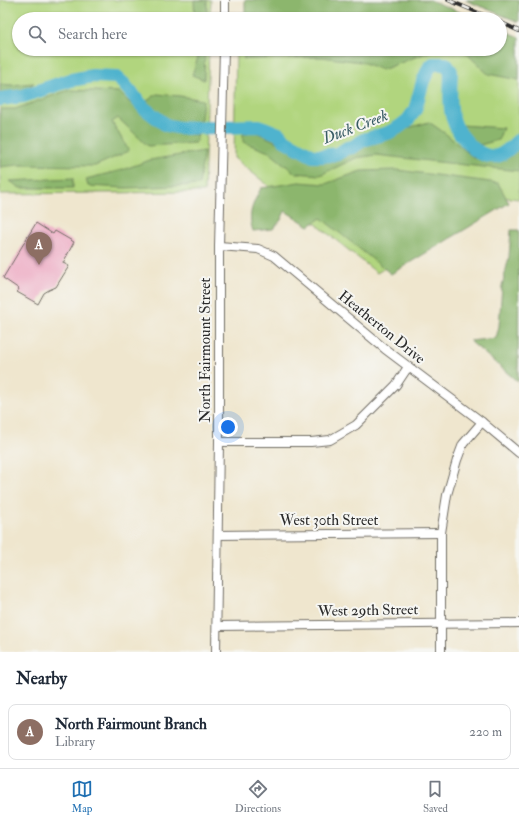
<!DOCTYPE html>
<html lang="en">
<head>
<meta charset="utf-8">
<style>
	:root { --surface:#fff; --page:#f2f2f3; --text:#1f2937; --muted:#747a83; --line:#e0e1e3; --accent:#1f6fb2 }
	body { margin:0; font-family:"IM FELL Double Pica",serif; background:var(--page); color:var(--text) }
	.you { position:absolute; left:228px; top:427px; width:14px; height:14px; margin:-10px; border:3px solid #fff; border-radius:50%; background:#1a73e8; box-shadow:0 0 0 6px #1a73e833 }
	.badge { display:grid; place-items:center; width:26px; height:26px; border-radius:50%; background:var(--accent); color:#fff; font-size:13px; font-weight:700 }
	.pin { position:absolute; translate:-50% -33px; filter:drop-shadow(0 1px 2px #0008) }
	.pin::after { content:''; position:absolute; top:21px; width:14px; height:12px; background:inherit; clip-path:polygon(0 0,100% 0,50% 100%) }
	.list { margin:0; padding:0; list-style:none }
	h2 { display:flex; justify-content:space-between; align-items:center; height:52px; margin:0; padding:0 16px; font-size:17px }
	h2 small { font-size:13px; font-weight:400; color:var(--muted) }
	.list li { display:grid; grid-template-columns:26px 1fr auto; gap:12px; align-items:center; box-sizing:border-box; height:56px; margin:0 8px 8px; padding:0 8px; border:1px solid var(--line); border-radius:8px }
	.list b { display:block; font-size:15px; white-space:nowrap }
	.list p { margin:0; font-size:13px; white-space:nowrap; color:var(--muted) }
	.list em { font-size:13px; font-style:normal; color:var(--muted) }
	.icon { flex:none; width:22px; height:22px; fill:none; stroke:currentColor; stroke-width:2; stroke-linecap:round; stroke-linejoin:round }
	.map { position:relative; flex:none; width:519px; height:652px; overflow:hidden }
	.search { position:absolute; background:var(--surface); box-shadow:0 1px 3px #0004; left:12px; right:12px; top:12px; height:44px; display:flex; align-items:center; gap:10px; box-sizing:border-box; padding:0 14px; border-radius:22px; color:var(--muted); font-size:15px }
	.sheet { height:116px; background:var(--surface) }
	nav { display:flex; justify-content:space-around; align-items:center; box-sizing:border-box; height:56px; border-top:1px solid var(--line); background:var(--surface); font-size:11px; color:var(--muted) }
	nav a { display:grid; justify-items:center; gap:2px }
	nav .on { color:var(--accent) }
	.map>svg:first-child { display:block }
	.green { fill:#b1d57e; stroke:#6e8054 }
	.forest { fill:#8cb66d; stroke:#5c704c }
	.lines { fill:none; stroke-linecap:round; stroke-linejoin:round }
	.river { stroke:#4fb3ce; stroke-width:14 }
	.building { fill:#eda9c2 }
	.minor-casing { stroke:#706c64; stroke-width:10 }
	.minor { stroke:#fff; stroke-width:8 }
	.rail-casing { stroke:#2b2b2b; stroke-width:4 }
	.rail { stroke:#f6f6f2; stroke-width:2.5; stroke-dasharray:8; stroke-linecap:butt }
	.labels { text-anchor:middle; stroke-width:4; stroke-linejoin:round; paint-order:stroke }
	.street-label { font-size:15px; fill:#2b2b2b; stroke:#f6f6f2 }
	.water-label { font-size:16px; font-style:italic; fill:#385b64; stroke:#f6f6f2 }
</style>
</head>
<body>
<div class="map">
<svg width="519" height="652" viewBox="0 0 519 652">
	<rect width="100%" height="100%" fill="#f6f6f2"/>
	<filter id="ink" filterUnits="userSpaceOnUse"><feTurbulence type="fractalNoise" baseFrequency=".025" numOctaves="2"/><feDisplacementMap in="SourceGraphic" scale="8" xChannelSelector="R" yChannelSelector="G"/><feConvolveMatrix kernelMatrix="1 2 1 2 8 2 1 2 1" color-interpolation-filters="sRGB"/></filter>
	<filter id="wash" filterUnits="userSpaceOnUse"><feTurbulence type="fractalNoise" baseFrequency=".012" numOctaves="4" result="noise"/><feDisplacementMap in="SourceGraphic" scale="16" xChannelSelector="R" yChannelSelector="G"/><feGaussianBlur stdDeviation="0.9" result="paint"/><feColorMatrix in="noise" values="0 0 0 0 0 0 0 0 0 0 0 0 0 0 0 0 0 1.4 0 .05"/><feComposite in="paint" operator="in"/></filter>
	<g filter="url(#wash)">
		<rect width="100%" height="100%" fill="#efe6ce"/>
		<g class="green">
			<polygon points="0,0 211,0 210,19 19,19 19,49 209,49 204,192 0,194"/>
			<polygon points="236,49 519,49 519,199 500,197 377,273 234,158"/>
		</g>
		<g class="forest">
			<polygon points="194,0 207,0 207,19 195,19"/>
			<polygon points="245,0 430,0 477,19 245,19"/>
			<polygon points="465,0 519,0 519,22"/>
			<polygon points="500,29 519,37 519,80 488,74 462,49 500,49"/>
			<polygon points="197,49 205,49 204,80 192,75 198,57"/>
			<polygon points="244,49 436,49 382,70 362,62 321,57 244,59"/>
			<polygon points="34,83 22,92 0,95 0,84 11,85"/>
			<polygon points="69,90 119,92 128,101 169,132 198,135 195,143 148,146 118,118 112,122 129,151 95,166 18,165 0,167 0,109 15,109"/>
			<path d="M 157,94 L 180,96 L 203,100 L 201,119 C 197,121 191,124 186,124 C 169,125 156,114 147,101 Z"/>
			<polygon points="429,122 446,134 474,158 500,159 519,146 519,171 376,155 356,158 320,175 295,173 269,152 243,142 243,134 254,131 300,153 325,153 363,144 397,131"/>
			<polygon points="461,125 503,128 498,140 480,145 464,135"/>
			<polygon points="204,151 199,185 126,188 88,186 86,179 122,170 150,160"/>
			<path d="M 397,170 L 498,183 L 509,203 L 391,274 L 321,218 L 309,226 L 285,211 L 281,220 L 273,229 L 253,231 C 247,213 253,204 261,188 L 299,182 L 325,184 L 361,171 Z"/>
			<polygon points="73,178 73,188 20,188 10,181"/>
			<polygon points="511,230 519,230 518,382 470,341 496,338 499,326 502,286 509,257"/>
		</g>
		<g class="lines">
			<path class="river" d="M 0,99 L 23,96 L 71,80 L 93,76 L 116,77 L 123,83 L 144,108 L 166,125 L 180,128 L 259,126 L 279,134 L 284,140 L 313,156 L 322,156 L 338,154 L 347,148 L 353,147 L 363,140 L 388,133 L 399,127 L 408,120 L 415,110 L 423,81 L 429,68 L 433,64 L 446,64 L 451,71 C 450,106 446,124 474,149 C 481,154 491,159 500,155 C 507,152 513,145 519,140"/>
		</g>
		<g id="blocks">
			<polygon class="building" points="36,223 53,234 55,231 74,242 63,263 69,266 56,287 49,290 44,293 38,304 17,292 19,289 3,278"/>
		</g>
	</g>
	<g filter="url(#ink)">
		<use href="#blocks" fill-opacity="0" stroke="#706c64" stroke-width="1"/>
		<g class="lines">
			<defs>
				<g id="minor">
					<polyline points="225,19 225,0"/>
					<polyline points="219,246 258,249 274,256 385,349 482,422 519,453"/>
					<polyline points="219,442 311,442 330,440 356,425 396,385 408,367"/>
					<polyline points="218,535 441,533"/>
					<polyline points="217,626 519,623"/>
					<polyline points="216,652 219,442 219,246 224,49"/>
					<polyline points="441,652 441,533 447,495 457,460 463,444 482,422"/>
				</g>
			</defs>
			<use href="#minor" class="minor-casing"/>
			<use href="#minor" class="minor"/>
			<defs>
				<g id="rail">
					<polyline points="448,0 493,19"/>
					<polyline points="500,22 519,31"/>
				</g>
			</defs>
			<use href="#rail" class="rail-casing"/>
			<use href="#rail" class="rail"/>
		</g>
	</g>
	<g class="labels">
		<g class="street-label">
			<text transform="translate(382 327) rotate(39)" y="5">Heatherton Drive</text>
			<text transform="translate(205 350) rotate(-90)" y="5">North Fairmount Street</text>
			<text x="329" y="525">West 30th Street</text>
			<text transform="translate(368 610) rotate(-1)" y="5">West 29th Street</text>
		</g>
		<g class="water-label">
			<text transform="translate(355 126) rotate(-21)" y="6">Duck Creek</text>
		</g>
	</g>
</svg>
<div class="you"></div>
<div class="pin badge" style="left:39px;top:265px;background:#8d6e63">A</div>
<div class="search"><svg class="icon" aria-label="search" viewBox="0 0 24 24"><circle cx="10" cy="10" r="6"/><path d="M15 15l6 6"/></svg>Search here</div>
</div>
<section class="sheet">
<h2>Nearby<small></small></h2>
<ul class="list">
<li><span class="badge" style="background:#8d6e63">A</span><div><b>North Fairmount Branch</b><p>Library</p></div><em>220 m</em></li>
</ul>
</section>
<nav>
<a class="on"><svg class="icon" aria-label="map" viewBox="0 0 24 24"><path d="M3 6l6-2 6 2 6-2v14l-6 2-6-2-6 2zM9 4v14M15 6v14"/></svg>Map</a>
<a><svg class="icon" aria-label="directions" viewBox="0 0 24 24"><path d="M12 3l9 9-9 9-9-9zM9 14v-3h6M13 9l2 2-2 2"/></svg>Directions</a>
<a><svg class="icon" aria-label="saved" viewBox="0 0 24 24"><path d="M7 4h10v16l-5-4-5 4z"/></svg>Saved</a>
</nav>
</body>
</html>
